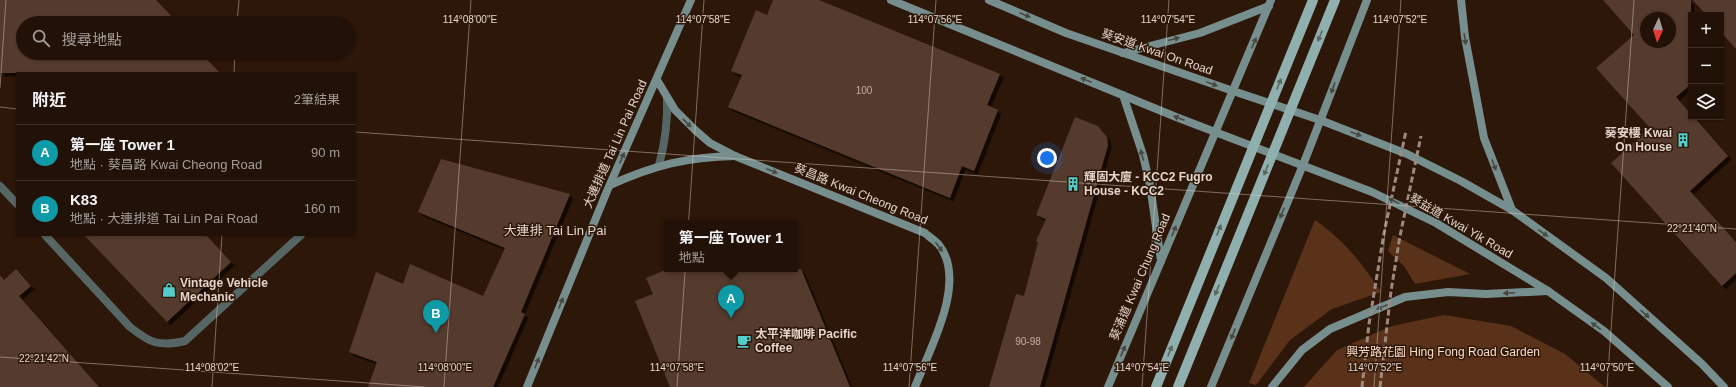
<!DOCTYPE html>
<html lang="zh-TW">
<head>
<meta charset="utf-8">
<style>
	:root { --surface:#221107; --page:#2e1f15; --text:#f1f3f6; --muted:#a29d9b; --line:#3f3128; --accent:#53cdcb }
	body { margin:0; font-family:Arial,"Noto Sans TC",sans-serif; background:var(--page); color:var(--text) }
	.controls { position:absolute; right:12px; top:12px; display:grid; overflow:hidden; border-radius:0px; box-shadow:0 1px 3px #0004 }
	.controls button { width:36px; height:36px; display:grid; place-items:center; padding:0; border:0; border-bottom:1px solid var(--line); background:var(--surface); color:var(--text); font:20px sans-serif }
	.compass { position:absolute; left:1640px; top:12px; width:36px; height:36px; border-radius:50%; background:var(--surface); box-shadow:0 1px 3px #0004; rotate:184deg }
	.you { position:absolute; left:1047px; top:158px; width:14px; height:14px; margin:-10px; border:3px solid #fff; border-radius:50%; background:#1a73e8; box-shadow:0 0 0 6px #1a73e833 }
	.badge { display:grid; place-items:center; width:26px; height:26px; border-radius:50%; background:var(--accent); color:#fff; font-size:13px; font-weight:700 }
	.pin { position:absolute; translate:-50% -33px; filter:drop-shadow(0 1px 2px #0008) }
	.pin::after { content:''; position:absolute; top:21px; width:14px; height:12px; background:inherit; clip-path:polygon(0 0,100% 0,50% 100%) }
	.popup { position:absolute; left:664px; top:220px; width:134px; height:52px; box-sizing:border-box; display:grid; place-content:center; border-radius:0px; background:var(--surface); filter:drop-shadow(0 1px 3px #0005); font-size:13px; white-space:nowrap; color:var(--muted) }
	.popup b { font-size:15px; color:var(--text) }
	.popup::after { content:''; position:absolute; left:50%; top:100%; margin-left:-8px; border:8px solid transparent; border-top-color:var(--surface) }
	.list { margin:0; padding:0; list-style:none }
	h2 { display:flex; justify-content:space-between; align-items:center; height:52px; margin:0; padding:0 16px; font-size:17px }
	h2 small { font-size:13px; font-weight:400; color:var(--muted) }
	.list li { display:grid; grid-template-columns:26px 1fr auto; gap:12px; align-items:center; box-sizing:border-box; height:56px; padding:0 16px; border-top:1px solid var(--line) }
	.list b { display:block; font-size:15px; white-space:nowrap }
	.list p { margin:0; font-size:13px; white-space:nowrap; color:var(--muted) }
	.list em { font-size:13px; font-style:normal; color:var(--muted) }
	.icon { flex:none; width:22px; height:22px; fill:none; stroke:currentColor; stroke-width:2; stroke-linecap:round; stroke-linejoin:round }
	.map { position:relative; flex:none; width:1736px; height:387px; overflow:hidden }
	.search { position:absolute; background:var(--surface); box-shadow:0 1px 3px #0004; left:16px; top:16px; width:340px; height:44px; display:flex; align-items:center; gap:10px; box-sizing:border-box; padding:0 14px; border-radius:22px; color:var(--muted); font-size:15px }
	.panel { position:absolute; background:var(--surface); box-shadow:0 1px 3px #0004; left:16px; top:72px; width:340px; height:164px; border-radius:0px }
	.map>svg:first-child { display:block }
	.green { fill:#5a3219 }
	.building { fill:#543b2d; fill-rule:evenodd; filter:url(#shadow) }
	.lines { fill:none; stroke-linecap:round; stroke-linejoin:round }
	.lane { stroke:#566665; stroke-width:8 }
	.street { stroke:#566665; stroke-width:8 }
	.secondary { stroke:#768f8e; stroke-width:8 }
	.primary { stroke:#8fb0ae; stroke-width:10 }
	.rail { stroke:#9d8a7f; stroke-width:3; stroke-dasharray:6 3; stroke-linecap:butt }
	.oneway { fill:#4a473e }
	.oneway2 { fill:#5e645c }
	.ticks { fill:none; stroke:#e5d5cc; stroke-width:1; stroke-opacity:0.45 }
	.labels { text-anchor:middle; stroke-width:3; stroke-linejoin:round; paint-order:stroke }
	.number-label { font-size:10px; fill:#c1aea4 }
	.street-label { font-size:12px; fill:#e5d5cc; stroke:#2d1709 }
	.poi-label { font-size:12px; font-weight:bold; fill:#e5d5cc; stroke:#2d1709; text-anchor:start }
	.park-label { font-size:12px; fill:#fcdbc8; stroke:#2d1709 }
	.neighbourhood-label { font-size:13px; fill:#e5d5cc; stroke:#2d1709 }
	.ticks-label { font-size:10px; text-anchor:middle; fill:#e5d5cc; stroke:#2d1709; stroke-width:3; stroke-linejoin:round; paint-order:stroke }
</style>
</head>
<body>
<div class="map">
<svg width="1736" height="387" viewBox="0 0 1736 387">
	<defs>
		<filter id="shadow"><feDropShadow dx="3.5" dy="3.5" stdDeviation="0" flood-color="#0009"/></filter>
	</defs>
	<rect width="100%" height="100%" fill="#2d1709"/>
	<g class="green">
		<path d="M 1315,220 C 1345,241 1361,262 1381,292 L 1332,309 L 1290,340 L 1256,385 L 1249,383 Z"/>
		<polygon points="1393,235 1470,274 1415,284 1404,266 1388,251"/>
		<polygon points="1444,315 1511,326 1565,354 1605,387 1304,387 1337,350 1392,326"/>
	</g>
	<g class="building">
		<polygon points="0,0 156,0 178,23 23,23 23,53 201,53 220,73 0,73"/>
		<polygon points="773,0 819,0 1000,74 987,105 998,110 974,171 962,166 950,198 728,107 742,75 731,71 756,10 767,15"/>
		<path d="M 1603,0 L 1691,0 L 1691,84 L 1676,97 L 1691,114 L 1691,117 L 1694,117 L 1728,156 L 1690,191 L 1736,242 L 1736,273 L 1722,286 L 1611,163 L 1650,128 L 1596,68 L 1634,35 ZM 1646,18 L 1670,18 L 1670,42 L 1646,42 Z"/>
		<polygon points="1693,0 1736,0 1736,49 1721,32 1721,15 1706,15"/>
		<polygon points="1075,117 1098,126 1107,137 1108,145 1040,387 989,387 1016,294 1024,296 1038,242 1036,241 1046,219 1036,215"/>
		<polygon points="441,159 570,194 521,312 525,314 493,387 368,387 377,362 349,352 376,272 403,284 410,264 483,296 505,248 418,212"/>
		<polygon points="84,235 206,235 231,262 167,322"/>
		<polygon points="16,269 31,286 19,296 99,387 0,387 0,275 4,280"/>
		<polygon points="668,269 801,269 850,387 670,387 635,301 653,294 646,278"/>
	</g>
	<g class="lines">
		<path class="lane" d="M 659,165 C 665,143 668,121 667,98"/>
		<g class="street">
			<polyline points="0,186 17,204"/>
			<path d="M 45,235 L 130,327 C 150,343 159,347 185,341 L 301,235"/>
		</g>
		<g class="secondary">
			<polyline points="891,0 1176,117 1372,192 1436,223 1548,291 1604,331 1668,387"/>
			<polyline points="989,0 1066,33 1233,91 1320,120 1407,154 1461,181 1512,210 1606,278 1702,364 1724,387"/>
			<polyline points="1461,0 1465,37 1484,138 1512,210"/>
			<polyline points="1123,53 1200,33 1269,6"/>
			<path d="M 657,80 L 675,110 L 695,130 L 710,143 L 735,156 L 925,233 C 929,237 935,240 939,245 C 968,282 929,350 915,387"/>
			<polyline points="1123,95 1143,155 1150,185 1161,261"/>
			<path d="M 610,185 C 655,165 686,157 735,156"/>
			<polyline points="527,387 607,191 691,0"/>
			<polyline points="1108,387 1271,0"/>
			<polyline points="1211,387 1303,165 1367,0"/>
			<polyline points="1272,387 1302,350 1330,329 1405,297 1448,292 1486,294 1548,291"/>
		</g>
		<g class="primary">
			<polyline points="1156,387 1313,0"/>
			<polyline points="1178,387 1335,0"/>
		</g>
		<g class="rail">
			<polyline points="1362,387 1369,324 1384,233 1406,131"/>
			<polyline points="1380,387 1391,291 1400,236 1421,136"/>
		</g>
	</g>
	<defs><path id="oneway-solid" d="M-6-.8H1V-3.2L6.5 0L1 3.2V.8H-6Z"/></defs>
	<g class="oneway">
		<use href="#oneway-solid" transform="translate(1025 15) rotate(23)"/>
		<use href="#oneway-solid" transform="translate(1174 39) rotate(-15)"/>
		<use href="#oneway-solid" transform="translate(1465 39) rotate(81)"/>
		<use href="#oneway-solid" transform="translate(1254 43) rotate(-67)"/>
		<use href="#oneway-solid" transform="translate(1086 80) rotate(-158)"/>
		<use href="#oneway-solid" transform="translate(1212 84) rotate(21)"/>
		<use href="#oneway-solid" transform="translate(1333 88) rotate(109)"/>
		<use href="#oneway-solid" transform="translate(1179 118) rotate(-159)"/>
		<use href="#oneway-solid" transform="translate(687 123) rotate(44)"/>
		<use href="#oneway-solid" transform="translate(1356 134) rotate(21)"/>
		<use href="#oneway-solid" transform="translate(1142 155) rotate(-105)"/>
		<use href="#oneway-solid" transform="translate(622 158) rotate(-66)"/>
		<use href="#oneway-solid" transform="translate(1494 165) rotate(70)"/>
		<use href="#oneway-solid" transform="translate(772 171) rotate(22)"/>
		<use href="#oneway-solid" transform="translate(1394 201) rotate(-154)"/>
		<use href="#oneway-solid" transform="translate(1282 213) rotate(112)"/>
		<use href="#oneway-solid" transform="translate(1174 231) rotate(-68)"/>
		<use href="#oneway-solid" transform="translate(1543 233) rotate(35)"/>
		<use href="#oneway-solid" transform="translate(939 247) rotate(54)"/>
		<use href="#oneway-solid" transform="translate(1509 293) rotate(177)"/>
		<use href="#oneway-solid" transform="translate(561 303) rotate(-68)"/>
		<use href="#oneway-solid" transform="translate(1382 307) rotate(158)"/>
		<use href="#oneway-solid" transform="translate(1645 314) rotate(42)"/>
		<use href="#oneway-solid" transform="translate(1596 326) rotate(-144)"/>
		<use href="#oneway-solid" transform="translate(1233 334) rotate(112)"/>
		<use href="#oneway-solid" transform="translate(1123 351) rotate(-67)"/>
		<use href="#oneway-solid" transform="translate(537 363) rotate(-68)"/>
	</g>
	<g class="oneway2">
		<use href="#oneway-solid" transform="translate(1320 36) rotate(112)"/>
		<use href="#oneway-solid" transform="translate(1279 84) rotate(-68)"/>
		<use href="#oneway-solid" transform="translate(1266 170) rotate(112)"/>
		<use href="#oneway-solid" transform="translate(1219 230) rotate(-68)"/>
		<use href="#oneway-solid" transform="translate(1217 290) rotate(112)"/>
		<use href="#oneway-solid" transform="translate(1170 351) rotate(-68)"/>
	</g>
	<path class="ticks" d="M 237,23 L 239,0M 234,73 L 235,53M 0,88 L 6,0M 0,107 L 17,109M 355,132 L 1736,229M 0,357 L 425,387M 212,387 L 222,235M 444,387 L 471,0M 677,387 L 704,0M 909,387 L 936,0M 1142,387 L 1169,0M 1374,387 L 1401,0M 1607,387 L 1634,0"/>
	<defs>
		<symbol id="building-bare" viewBox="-9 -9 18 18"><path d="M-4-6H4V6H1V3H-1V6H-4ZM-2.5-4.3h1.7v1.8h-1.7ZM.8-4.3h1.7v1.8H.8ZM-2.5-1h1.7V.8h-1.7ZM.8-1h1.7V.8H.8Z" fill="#53cdcb" stroke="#2d1709" stroke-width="2.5" paint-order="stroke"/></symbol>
		<symbol id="shop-bare" viewBox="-9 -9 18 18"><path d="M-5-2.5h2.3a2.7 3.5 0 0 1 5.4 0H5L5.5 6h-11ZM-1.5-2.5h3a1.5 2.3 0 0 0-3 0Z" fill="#53cdcb" stroke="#2d1709" stroke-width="2.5" paint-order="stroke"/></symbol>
		<symbol id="cafe-bare" viewBox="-9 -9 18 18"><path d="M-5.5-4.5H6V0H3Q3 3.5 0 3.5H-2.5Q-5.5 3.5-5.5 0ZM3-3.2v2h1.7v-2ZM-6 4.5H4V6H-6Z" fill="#53cdcb" stroke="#2d1709" stroke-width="2.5" paint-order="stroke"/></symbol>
	</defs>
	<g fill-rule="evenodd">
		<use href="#building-bare" x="1673" y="130" width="20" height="20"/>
		<use href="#building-bare" x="1063" y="174" width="20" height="20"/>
		<use href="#shop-bare" x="159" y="280" width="20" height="20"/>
		<use href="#cafe-bare" x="734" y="331" width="20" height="20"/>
	</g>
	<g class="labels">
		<g class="number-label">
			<text x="864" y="94">100</text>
			<text x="1028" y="345">90-98</text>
		</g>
		<g class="street-label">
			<text transform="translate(1157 52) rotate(19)" y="4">葵安道 Kwai On Road</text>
			<text transform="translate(615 144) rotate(-66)" y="4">大連排道 Tai Lin Pai Road</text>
			<text transform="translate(861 194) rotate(22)" y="4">葵昌路 Kwai Cheong Road</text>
			<text transform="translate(1461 226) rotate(30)" y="4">葵益道 Kwai Yik Road</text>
			<text transform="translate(1140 277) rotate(-67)" y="4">葵涌道 Kwai Chung Road</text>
		</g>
		<g class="poi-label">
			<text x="1672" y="137" text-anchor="end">葵安樓 Kwai<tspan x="1672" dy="14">On House</tspan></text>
			<text x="1084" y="181">輝固大廈 - KCC2 Fugro<tspan x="1084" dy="14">House - KCC2</tspan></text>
			<text x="180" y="287">Vintage Vehicle<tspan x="180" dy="14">Mechanic</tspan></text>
			<text x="755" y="338">太平洋咖啡 Pacific<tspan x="755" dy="14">Coffee</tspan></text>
		</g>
		<g class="park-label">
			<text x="1443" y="356">興芳路花園 Hing Fong Road Garden</text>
		</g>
		<g class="neighbourhood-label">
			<text x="555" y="235">大連排 Tai Lin Pai</text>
		</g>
	</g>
	<g class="ticks-label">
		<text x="470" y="23">114°08'00"E</text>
		<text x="703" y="23">114°07'58"E</text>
		<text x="935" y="23">114°07'56"E</text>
		<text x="1168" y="23">114°07'54"E</text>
		<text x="1400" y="23">114°07'52"E</text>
		<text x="1692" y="232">22°21'40"N</text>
		<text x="44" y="362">22°21'42"N</text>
		<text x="212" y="371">114°08'02"E</text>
		<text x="445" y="371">114°08'00"E</text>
		<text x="677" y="371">114°07'58"E</text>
		<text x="910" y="371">114°07'56"E</text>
		<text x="1142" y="371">114°07'54"E</text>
		<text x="1375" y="371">114°07'52"E</text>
		<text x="1607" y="371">114°07'50"E</text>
	</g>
</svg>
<div class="controls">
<button>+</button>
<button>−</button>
<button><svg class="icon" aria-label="layers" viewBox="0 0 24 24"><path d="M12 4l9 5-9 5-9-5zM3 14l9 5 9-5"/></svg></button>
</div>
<svg class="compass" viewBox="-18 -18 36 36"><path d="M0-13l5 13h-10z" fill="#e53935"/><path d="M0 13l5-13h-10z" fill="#a29d9b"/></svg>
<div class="you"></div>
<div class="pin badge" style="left:731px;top:318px;background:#0f9aa8">A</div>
<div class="popup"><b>第一座 Tower 1</b>地點</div>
<div class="pin badge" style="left:436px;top:333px;background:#0f9aa8">B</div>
<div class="search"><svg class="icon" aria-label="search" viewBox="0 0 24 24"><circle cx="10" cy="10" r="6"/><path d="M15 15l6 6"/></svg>搜尋地點</div>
<section class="panel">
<h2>附近<small>2筆結果</small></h2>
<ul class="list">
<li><span class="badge" style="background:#0f9aa8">A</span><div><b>第一座 Tower 1</b><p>地點 · 葵昌路 Kwai Cheong Road</p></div><em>90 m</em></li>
<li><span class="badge" style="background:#0f9aa8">B</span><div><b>K83</b><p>地點 · 大連排道 Tai Lin Pai Road</p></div><em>160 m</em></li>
</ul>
</section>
</div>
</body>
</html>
